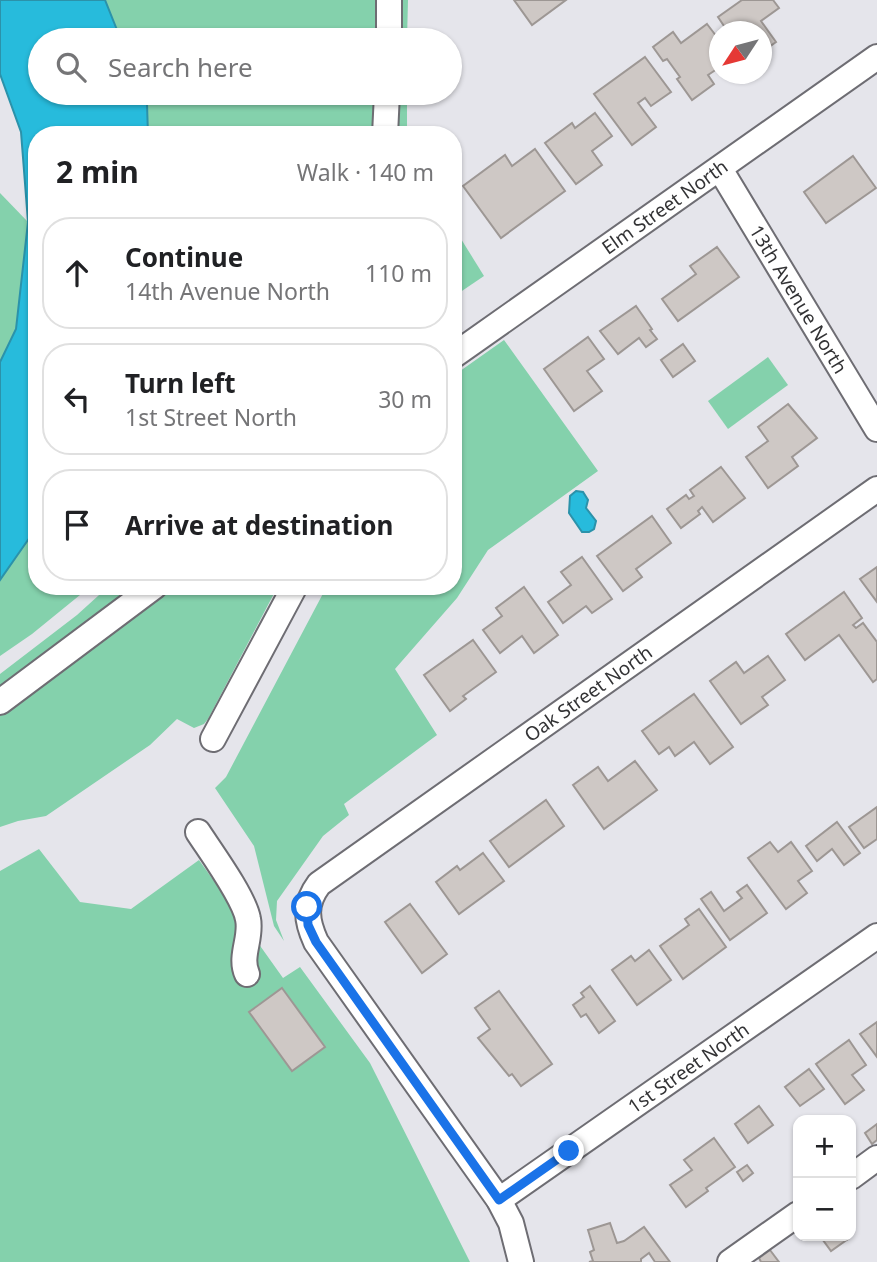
<!DOCTYPE html>
<html lang="en">
<head>
<meta charset="utf-8">
<style>
	:root { --surface:#fff; --page:#f6f6f6; --text:#202124; --muted:#757577; --line:#e0e0e0 }
	body { margin:0; font-family:"Noto Sans",sans-serif; background:var(--page); color:var(--text) }
	.controls { position:absolute; right:21px; bottom:21px; display:grid; overflow:hidden; border-radius:14px; box-shadow:0 2px 5px #0004 }
	.controls button { width:63px; height:63px; display:grid; place-items:center; padding:0; border:0; border-bottom:2px solid var(--line); background:var(--surface); color:var(--text); font:35px sans-serif }
	.compass { position:absolute; left:709px; top:21px; width:63px; height:63px; border-radius:50%; background:var(--surface); box-shadow:0 2px 5px #0004; rotate:234deg }
	.stop { position:absolute; width:21px; height:21px; margin:-16px; border:5px solid #1a73e8; border-radius:50%; background:#fff }
	.stop.end { background:#1a73e8; border-color:#fff; box-shadow:0 2px 7px #0008 }
	.list { margin:0; padding:0; list-style:none }
	h2 { display:flex; justify-content:space-between; align-items:center; height:91px; margin:0; padding:0 28px; font-size:30px }
	h2 small { font-size:23px; font-weight:400; color:var(--muted) }
	.list li { display:grid; grid-template-columns:46px 1fr auto; gap:21px; align-items:center; box-sizing:border-box; height:112px; margin:0 14px 14px; padding:0 14px; border:2px solid var(--line); border-radius:28px }
	.list b { display:block; font-size:26px; white-space:nowrap }
	.list p { margin:0; font-size:23px; white-space:nowrap; color:var(--muted) }
	.list em { font-size:23px; font-style:normal; color:var(--muted) }
	.icon { flex:none; width:38px; height:38px; fill:none; stroke:currentColor; stroke-width:2; stroke-linecap:round; stroke-linejoin:round }
	.map { position:relative; flex:none; width:877px; height:1262px; overflow:hidden }
	.search { position:absolute; background:var(--surface); box-shadow:0 2px 5px #0004; left:28px; top:28px; width:434px; height:77px; display:flex; align-items:center; gap:18px; box-sizing:border-box; padding:0 24px; border-radius:38px; color:var(--muted); font-size:26px }
	.panel { position:absolute; background:var(--surface); box-shadow:0 2px 5px #0004; left:28px; top:126px; width:434px; height:469px; border-radius:28px }
	.map>svg:first-child { display:block }
	.green { fill:#84d1ac }
	.water { fill:#27bbdc; stroke:#2b92aa; stroke-width:2 }
	.building { fill:#cec8c5; stroke:#9d9794; stroke-width:2 }
	.lines { fill:none; stroke-linecap:round; stroke-linejoin:round }
	.minor-casing { stroke:#6e6d73; stroke-width:28 }
	.minor { stroke:#fff; stroke-width:24 }
	.route { stroke:#1a73e8; stroke-width:9 }
	.labels { text-anchor:middle; stroke-width:5; stroke-linejoin:round; paint-order:stroke }
	.street-label { font-size:19px; fill:#333335; stroke:#fff }
</style>
</head>
<body>
<div class="map">
<svg width="877" height="1262" viewBox="0 0 877 1262">
	<rect width="100%" height="100%" fill="#e5e5eb"/>
	<g class="green">
		<polygon points="105,0 408,0 407,40 121,40"/>
		<polygon points="142,93 407,93 407,135 148,135 147,104"/>
		<polygon points="0,193 28,222 16,329 0,362"/>
		<polygon points="453,226 484,276 453,297"/>
		<polygon points="504,340 598,471 488,550 457,598 395,669 437,735 344,804 349,815 323,836 277,901 276,920 284,941 274,926 254,846 215,788 226,777 327,586 453,586 453,376"/>
		<polygon points="768,357 788,385 728,429 708,401"/>
		<polygon points="37,527 37,586 91,586 32,634 0,656 0,580"/>
		<polygon points="109,586 138,586 0,688 0,674 77,615"/>
		<polygon points="177,586 278,586 208,719 204,724 194,728 177,719 150,745 46,816 18,821 0,827 0,716"/>
		<polygon points="39,849 80,902 131,909 199,860 283,978 300,967 370,1063 470,1262 0,1262 0,871"/>
	</g>
	<g class="water">
		<polygon points="0,0 105,0 121,40 40,40 40,93 142,93 147,104 148,135 37,135 37,527 0,580 0,362 16,329 28,222 21,132 0,74"/>
		<polygon points="576,491 583,492 588,500 586,508 596,521 594,529 589,532 582,532 569,513 570,496"/>
	</g>
	<g class="building">
		<polygon points="514,0 566,0 532,25"/>
		<polygon points="742,0 773,0 779,8 761,21 776,42 762,52 762,32 728,32 718,17"/>
		<polygon points="707,24 720,41 720,67 708,75 714,84 692,100 677,79 680,77 667,59 663,61 653,47 673,32 681,43"/>
		<polygon points="645,57 671,92 651,106 645,98 638,103 656,127 632,145 594,94"/>
		<polygon points="595,113 612,136 592,151 602,165 576,184 545,143 572,123 575,128"/>
		<polygon points="535,149 565,191 501,238 463,186 505,155 512,166"/>
		<polygon points="853,156 876,188 826,223 804,192"/>
		<polygon points="717,247 739,277 678,321 662,299 696,274 690,266"/>
		<polygon points="636,306 652,329 650,330 657,339 646,347 639,338 618,354 600,331"/>
		<polygon points="588,337 604,359 587,371 602,391 574,411 544,369"/>
		<polygon points="683,344 695,361 673,377 661,360"/>
		<polygon points="788,404 817,438 792,457 798,466 768,488 746,457 768,441 758,427"/>
		<polygon points="721,467 745,498 713,522 702,507 698,511 700,514 681,528 667,509 686,495 689,499 694,496 690,490"/>
		<polygon points="652,516 671,543 636,569 642,577 623,591 597,556"/>
		<polygon points="582,557 612,599 592,613 586,606 563,623 548,602 571,585 561,572"/>
		<polygon points="877,567 877,602 860,579"/>
		<polygon points="524,587 558,635 534,653 522,636 500,653 483,630 502,616 496,608"/>
		<polygon points="844,592 862,618 853,625 856,628 863,623 877,642 877,679 873,682 839,635 805,660 786,634"/>
		<polygon points="473,640 496,672 463,696 466,699 450,711 424,675"/>
		<polygon points="768,656 785,680 762,697 768,705 741,724 710,681 736,662 744,673"/>
		<polygon points="694,694 733,747 710,764 694,742 675,756 669,747 659,754 642,731"/>
		<polygon points="635,761 657,790 604,829 573,785 598,767 608,781"/>
		<polygon points="546,800 564,826 509,867 490,841"/>
		<polygon points="877,807 877,839 864,848 849,827"/>
		<polygon points="837,822 860,853 844,865 832,849 817,861 806,846"/>
		<polygon points="770,842 778,852 791,842 812,871 798,881 807,893 786,909 748,858"/>
		<polygon points="483,853 504,881 459,914 436,882 457,866 460,870"/>
		<polygon points="747,885 767,913 730,940 701,899 711,892 724,911 742,898 737,892"/>
		<polygon points="410,904 447,954 422,973 385,922"/>
		<polygon points="699,909 726,947 683,979 660,946 689,925 685,919"/>
		<polygon points="649,950 671,980 637,1005 612,970 631,956 635,961"/>
		<polygon points="590,986 615,1021 599,1033 586,1014 581,1017 573,1005 584,997 581,993"/>
		<polygon points="282,988 325,1047 292,1071 249,1012"/>
		<polygon points="499,991 552,1064 521,1086 512,1074 509,1076 478,1038 490,1029 475,1008"/>
		<polygon points="877,1022 877,1057 860,1034"/>
		<polygon points="849,1040 866,1065 852,1075 864,1090 845,1104 816,1064"/>
		<polygon points="809,1069 824,1089 800,1106 785,1087"/>
		<polygon points="759,1106 773,1125 748,1143 735,1124"/>
		<polygon points="877,1124 877,1140 872,1144 865,1133"/>
		<polygon points="714,1138 735,1167 706,1188 708,1191 686,1207 670,1185 692,1170 684,1160"/>
		<polygon points="747,1165 753,1173 743,1181 737,1172"/>
		<polygon points="610,1223 617,1243 624,1241 644,1227 670,1262 655,1262 649,1253 641,1259 641,1262 589,1262 593,1261 590,1252 594,1250 588,1230"/>
		<polygon points="820,1236 846,1236 848,1239 831,1251"/>
		<polygon points="770,1250 779,1262 761,1262 759,1258"/>
	</g>
	<g class="lines">
		<defs>
			<g id="minor">
				<polyline points="389,0 389,40"/>
				<polyline points="385,135 387,93"/>
				<path id="s1" d="M 720,169 L 877,429"/>
				<path id="s2" d="M 453,356 L 877,57"/>
				<polyline points="0,702 155,586"/>
				<polyline points="213,739 295,586"/>
				<path d="M 198,832 C 211,852 244,897 248,919 C 252,938 239,956 247,974"/>
				<polyline points="851,1177 877,1158"/>
				<path id="s3" d="M 499,1200 L 877,936"/>
				<path id="s4" d="M 521,1262 L 511,1223 L 499,1200 L 316,942 C 306,920 304,904 319,884 L 877,489"/>
				<polyline points="730,1262 798,1214"/>
			</g>
		</defs>
		<use href="#minor" class="minor-casing"/>
		<use href="#minor" class="minor"/>
	</g>
	<g class="lines">
		<polyline class="route" points="307,907 308,925 316,942 499,1200 569,1151"/>
	</g>
	<g class="labels">
		<g class="street-label">
			<text dy="7" stroke="none"><textPath href="#s2" startOffset="259">Elm Street North</textPath></text>
			<text dy="7" stroke="none"><textPath href="#s1" startOffset="152">13th Avenue North</textPath></text>
			<text dy="7" stroke="none"><textPath href="#s4" startOffset="774">Oak Street North</textPath></text>
			<text dy="7" stroke="none"><textPath href="#s3" startOffset="231">1st Street North</textPath></text>
		</g>
	</g>
</svg>
<div class="controls">
<button>+</button>
<button>−</button>
</div>
<svg class="compass" viewBox="-18 -18 36 36"><path d="M0-13l5 13h-10z" fill="#e53935"/><path d="M0 13l5-13h-10z" fill="#757577"/></svg>
<div class="stop" style="left:307px;top:907px"></div>
<div class="stop end" style="left:569px;top:1151px"></div>
<div class="search"><svg class="icon" aria-label="search" viewBox="0 0 24 24"><circle cx="10" cy="10" r="6"/><path d="M15 15l6 6"/></svg>Search here</div>
<section class="panel">
<h2>2 min<small>Walk · 140 m</small></h2>
<ul class="list">
<li><svg class="icon" aria-label="ahead" viewBox="0 0 24 24"><path d="M12 20V5M6 11l6-6 6 6"/></svg><div><b>Continue</b><p>14th Avenue North</p></div><em>110 m</em></li>
<li><svg class="icon" aria-label="left" viewBox="0 0 24 24"><path d="M17 20v-9H6M10 6l-5 5 5 5"/></svg><div><b>Turn left</b><p>1st Street North</p></div><em>30 m</em></li>
<li><svg class="icon" aria-label="arrive" viewBox="0 0 24 24"><path d="M6 21V4h12l-3 4 3 4H6"/></svg><div><b>Arrive at destination</b></div></li>
</ul>
</section>
</div>
</body>
</html>
